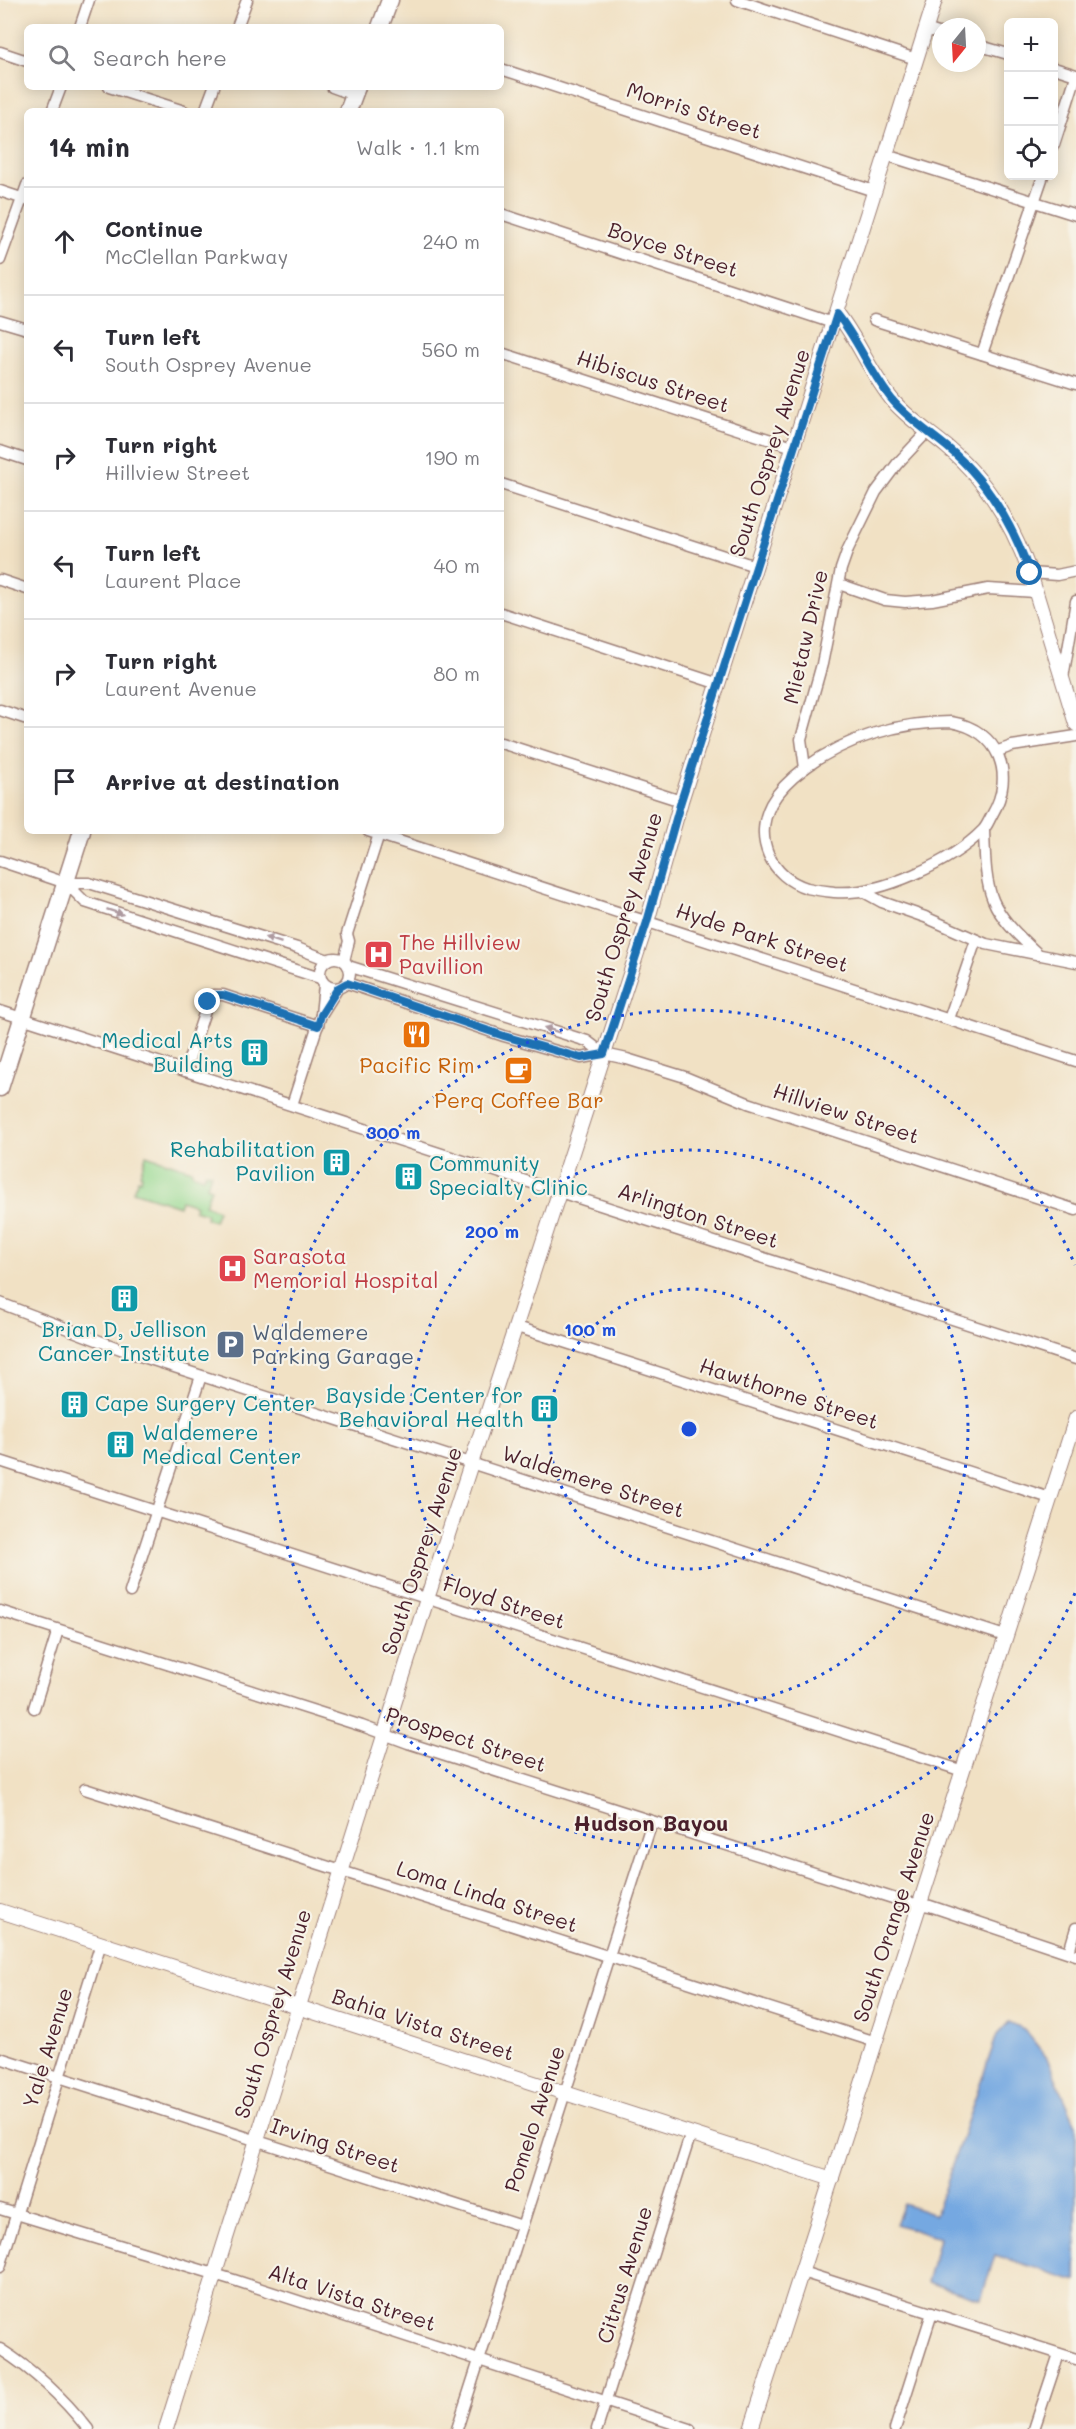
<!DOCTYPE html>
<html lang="en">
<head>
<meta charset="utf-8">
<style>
	:root { --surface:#fff; --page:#f7f7f7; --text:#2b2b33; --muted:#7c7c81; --line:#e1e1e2 }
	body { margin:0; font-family:Mali,sans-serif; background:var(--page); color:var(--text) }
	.controls { position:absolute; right:18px; top:18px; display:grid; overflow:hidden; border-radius:9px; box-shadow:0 3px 15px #0003 }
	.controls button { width:54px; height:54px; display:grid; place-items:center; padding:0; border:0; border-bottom:2px solid var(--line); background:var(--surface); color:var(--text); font:30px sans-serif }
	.compass { position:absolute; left:932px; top:18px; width:54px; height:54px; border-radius:50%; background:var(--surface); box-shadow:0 3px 15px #0003; rotate:198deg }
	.stop { position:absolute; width:18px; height:18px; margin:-14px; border:4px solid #1f6fb2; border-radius:50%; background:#fff }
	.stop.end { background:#1f6fb2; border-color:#fff; box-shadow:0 2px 6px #0008 }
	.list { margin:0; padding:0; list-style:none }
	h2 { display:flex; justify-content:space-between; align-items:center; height:78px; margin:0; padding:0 24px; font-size:26px }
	h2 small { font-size:20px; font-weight:400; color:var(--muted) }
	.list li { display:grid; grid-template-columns:39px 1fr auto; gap:18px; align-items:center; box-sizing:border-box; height:108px; padding:0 24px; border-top:2px solid var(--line) }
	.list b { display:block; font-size:22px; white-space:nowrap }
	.list p { margin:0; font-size:20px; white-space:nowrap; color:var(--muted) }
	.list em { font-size:20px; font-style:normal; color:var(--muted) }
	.icon { flex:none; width:33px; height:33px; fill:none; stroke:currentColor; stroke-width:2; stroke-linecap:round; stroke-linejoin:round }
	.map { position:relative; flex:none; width:1076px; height:2429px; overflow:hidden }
	.search { position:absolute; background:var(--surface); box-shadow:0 3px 15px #0003; left:24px; top:24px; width:480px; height:66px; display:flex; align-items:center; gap:15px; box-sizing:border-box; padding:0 21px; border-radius:9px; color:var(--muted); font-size:22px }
	.panel { position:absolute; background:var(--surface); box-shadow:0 3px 15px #0003; left:24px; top:108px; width:480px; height:726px; border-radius:9px }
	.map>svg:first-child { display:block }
	.green { fill:#96d991; stroke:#707c5e; stroke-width:1.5 }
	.water { fill:#75a8e1; stroke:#606486; stroke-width:1.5 }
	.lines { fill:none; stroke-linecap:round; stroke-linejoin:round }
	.minor-casing { stroke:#9e8078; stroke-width:13 }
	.tertiary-casing { stroke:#9e8078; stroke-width:16 }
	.primary-casing { stroke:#9e8078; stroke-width:19 }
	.minor { stroke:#fff; stroke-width:10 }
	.tertiary { stroke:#fff; stroke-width:14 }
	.primary { stroke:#fff; stroke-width:16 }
	.oneway { fill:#ae9aa0 }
	.route { stroke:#1f6fb2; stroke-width:8 }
	.ring { fill:none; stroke:#1d4ed8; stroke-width:3; stroke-dasharray:3 6 }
	.labels { text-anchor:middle; stroke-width:4.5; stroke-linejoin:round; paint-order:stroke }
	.street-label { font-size:21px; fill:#4a1f2b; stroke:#f7f3e8 }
	.health-label { font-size:21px; fill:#be3a42; stroke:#f7f3e8; text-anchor:start }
	.culture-label { font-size:21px; fill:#0d838f; stroke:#f7f3e8; text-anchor:end }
	.food-label { font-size:21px; fill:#c56008; stroke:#f7f3e8 }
	.service-label { font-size:21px; fill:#4e5e75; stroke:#f7f3e8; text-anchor:start }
	.neighbourhood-label { font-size:22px; font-weight:bold; fill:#4a1f2b; stroke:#f7f3e8 }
	.centre { fill:#1d4ed8; stroke:#f7f3e8; stroke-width:3 }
	.ring-label { font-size:18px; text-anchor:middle; font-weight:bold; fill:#1d4ed8; stroke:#f7f3e8; stroke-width:4.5; stroke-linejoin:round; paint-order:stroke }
</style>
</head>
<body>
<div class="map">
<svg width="1076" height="2429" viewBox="0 0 1076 2429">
	<rect width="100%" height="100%" fill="#f7f3e8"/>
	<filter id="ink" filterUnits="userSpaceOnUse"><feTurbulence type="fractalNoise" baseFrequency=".0167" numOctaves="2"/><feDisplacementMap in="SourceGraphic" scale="12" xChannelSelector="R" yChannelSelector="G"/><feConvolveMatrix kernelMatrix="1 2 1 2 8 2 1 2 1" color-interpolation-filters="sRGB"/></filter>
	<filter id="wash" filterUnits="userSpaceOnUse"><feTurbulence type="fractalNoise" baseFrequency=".008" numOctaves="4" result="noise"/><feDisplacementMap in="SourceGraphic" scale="24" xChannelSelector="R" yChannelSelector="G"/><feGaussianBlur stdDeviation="1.35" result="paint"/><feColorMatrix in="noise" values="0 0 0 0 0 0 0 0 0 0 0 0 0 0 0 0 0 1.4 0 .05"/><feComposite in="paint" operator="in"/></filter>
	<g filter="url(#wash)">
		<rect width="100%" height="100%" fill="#f1e1c4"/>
		<polygon class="green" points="146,1155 192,1170 192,1173 203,1177 206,1172 211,1173 207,1186 211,1188 205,1205 218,1210 214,1221 206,1218 207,1214 194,1210 196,1205 181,1200 179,1206 133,1191 138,1179 141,1180 142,1175 140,1174"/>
		<polygon class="water" points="1009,2022 1024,2029 1047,2058 1076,2125 1076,2281 995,2255 981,2299 927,2282 939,2238 896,2224 904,2204 935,2215 997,2035"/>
	</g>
	<g filter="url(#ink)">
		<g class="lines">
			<defs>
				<g id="minor">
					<polyline points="737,0 916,59"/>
					<polyline points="80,27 89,0"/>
					<polyline points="237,27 247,0"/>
					<polyline points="926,29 941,34"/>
					<polyline points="977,45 1008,54"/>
					<polyline points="0,52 27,61"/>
					<polyline points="1054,68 1076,75"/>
					<polyline points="501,69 874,191"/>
					<polyline points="109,87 184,111"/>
					<polyline points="332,87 354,95"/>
					<polyline points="52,111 61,87"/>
					<polyline points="205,111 214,87"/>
					<polyline points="1054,145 1076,76"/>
					<polyline points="886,155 1076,215"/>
					<polyline points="0,191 27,200"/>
					<polyline points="501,214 833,323"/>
					<polyline points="0,260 27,185"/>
					<polyline points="874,320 1076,384"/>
					<polyline points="0,321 27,329"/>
					<polyline points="501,353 793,447"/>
					<polyline points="982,354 1043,176"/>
					<polyline points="0,451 27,460"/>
					<polyline points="501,484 755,566"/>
					<polyline points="1030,573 1057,575 1076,571"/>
					<polyline points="0,580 27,589"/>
					<polyline points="839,584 885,600 905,602 932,600 988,589 1035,592"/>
					<polyline points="501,613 719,684"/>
					<polyline points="1063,678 1076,601"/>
					<polyline points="0,710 27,719"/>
					<path d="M 951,722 C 999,730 1016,774 992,815 C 989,820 987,826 983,830 C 952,862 879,896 834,892 C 826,891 816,890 807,888 C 771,877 753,839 771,804 C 778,791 793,777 805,768 C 847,737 899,722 951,722 Z"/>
					<polyline points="501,743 681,801"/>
					<polyline points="998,751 1012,746 1076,736"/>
					<polyline points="805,768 801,739 822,664 841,569 848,549 876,492 897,464 927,432"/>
					<path d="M 984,830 C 986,898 988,908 1039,955"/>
					<polyline points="368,831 1076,1061"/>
					<polyline points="0,861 66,883 89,883 297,948 328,960"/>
					<polyline points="66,883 85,902 320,978"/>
					<polyline points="862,891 882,902 925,917 986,944 1076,962"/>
					<circle cx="335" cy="973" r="15"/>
					<polyline points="344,961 349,941 347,934 379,834"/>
					<polyline points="348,966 587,1041 604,1054"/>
					<polyline points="347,983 504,1036 581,1058 604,1054 627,1059 685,1077 748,1103 1076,1210"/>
					<polyline points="0,1011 1076,1359"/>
					<polyline points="321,1015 324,985"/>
					<polyline points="949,1019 976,940"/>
					<polyline points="185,1071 208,1002 213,995 223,995 318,1026"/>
					<polyline points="292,1105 321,1015 338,988"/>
					<polyline points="0,1303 131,1353 1005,1636"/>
					<polyline points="517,1327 1050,1498"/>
					<polyline points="0,1461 963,1771"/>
					<polyline points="130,1592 201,1376"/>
					<polyline points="0,1611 362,1726 408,1743 905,1902 930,1906 1076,1955"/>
					<polyline points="34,1708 58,1630"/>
					<polyline points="85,1789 876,2042"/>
					<polyline points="1069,1952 1076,1928"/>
					<polyline points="0,2058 522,2226"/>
					<polyline points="0,2209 234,2280 690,2429"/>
					<polyline points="0,2267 101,1943"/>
					<polyline points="802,2272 1076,2359"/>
					<path d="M 0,2349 C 35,2371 62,2396 88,2429"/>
					<polyline points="457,2429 652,1822"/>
					<polyline points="597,2429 691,2133"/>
					<polyline points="895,2429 932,2313"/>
					<polyline points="1034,2429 1059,2354"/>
				</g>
				<g id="tertiary">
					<path d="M 837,313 C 859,341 871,375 894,402 C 910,420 929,432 947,447 C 987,480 1013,526 1030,573 L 1076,724"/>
					<polyline points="0,1911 832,2179"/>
					<polyline points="166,2429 427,1599 647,922 681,801 935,0"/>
					<polyline points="751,2429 1076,1418"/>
				</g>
				<g id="primary">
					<polyline points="380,27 390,0"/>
					<polyline points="348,111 357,87"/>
					<polyline points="0,1088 82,831"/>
				</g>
			</defs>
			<use href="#minor" class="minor-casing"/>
			<use href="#tertiary" class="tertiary-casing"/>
			<use href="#primary" class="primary-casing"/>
			<use href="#minor" class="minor"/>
			<use href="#tertiary" class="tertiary"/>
			<use href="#primary" class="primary"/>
		</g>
		<defs><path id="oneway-solid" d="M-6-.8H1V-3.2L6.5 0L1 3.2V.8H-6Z" transform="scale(1.5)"/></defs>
		<g class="oneway">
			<use href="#oneway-solid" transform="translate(115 912) rotate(18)"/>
			<use href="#oneway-solid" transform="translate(273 940) rotate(-162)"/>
			<use href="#oneway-solid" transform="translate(552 1030) rotate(-162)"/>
		</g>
	</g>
	<g class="lines" filter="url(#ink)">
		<path class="route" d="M 208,1002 L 213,995 L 223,995 L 318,1026 L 321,1015 L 338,988 L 347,983 L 504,1036 L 581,1058 L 604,1054 L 647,922 L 681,801 L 837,314 C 859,341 871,375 894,402 C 910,420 929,432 947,447 C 987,480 1013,526 1030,573"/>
	</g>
	<g class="ring">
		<circle cx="689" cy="1429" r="140"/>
		<circle cx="689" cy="1429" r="279"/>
		<path d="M1075 1593A419 419 0 1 1 1075 1265"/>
	</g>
	<defs>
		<symbol id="hospital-square" viewBox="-11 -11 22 22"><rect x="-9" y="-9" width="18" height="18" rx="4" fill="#e0444e" stroke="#f7f3e8"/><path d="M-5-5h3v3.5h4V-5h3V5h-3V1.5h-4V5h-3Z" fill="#fff"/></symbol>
		<symbol id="restaurant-square" viewBox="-11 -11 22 22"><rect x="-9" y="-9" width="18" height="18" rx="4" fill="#e8710a" stroke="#f7f3e8"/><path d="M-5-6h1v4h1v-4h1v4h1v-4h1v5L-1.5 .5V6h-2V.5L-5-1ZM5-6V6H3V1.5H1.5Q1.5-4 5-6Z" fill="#fff"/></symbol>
		<symbol id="building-square" viewBox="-11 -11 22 22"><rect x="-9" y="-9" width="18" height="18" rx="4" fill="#0f9aa8" stroke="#f7f3e8"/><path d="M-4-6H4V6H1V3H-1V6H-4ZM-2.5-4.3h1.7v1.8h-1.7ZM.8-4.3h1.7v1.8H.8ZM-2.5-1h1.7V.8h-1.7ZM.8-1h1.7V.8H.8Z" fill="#fff"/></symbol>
		<symbol id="cafe-square" viewBox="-11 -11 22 22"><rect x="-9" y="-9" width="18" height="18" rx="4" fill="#e8710a" stroke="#f7f3e8"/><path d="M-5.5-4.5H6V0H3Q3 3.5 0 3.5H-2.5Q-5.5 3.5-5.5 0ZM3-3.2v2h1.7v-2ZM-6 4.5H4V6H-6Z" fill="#fff"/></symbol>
		<symbol id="parking-square" viewBox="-11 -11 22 22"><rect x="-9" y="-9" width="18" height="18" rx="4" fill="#5c6f8a" stroke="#f7f3e8"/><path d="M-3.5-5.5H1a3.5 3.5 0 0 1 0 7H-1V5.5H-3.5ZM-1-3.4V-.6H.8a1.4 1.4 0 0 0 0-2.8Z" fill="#fff"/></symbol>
	</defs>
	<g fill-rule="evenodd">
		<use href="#hospital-square" x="362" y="938" width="33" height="33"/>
		<use href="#restaurant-square" x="400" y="1018" width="33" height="33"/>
		<use href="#building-square" x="238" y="1036" width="33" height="33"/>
		<use href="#cafe-square" x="502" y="1054" width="33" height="33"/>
		<use href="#building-square" x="320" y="1146" width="33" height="33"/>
		<use href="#building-square" x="392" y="1160" width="33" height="33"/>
		<use href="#hospital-square" x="216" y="1252" width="33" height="33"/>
		<use href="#building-square" x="108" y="1282" width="33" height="33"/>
		<use href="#parking-square" x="214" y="1328" width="33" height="33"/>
		<use href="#building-square" x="58" y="1388" width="33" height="33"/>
		<use href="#building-square" x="528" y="1392" width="33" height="33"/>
		<use href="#building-square" x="104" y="1428" width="33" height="33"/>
	</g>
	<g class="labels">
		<g class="street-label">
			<text transform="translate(694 111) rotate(18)" y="7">Morris Street</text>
			<text transform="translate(673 250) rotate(18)" y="7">Boyce Street</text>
			<text transform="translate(653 382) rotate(18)" y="7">Hibiscus Street</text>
			<text transform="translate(770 453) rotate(-72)" y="7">South Osprey Avenue</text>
			<text transform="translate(806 637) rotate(-77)" y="7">Mietaw Drive</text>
			<text transform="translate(624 917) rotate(-73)" y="7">South Osprey Avenue</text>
			<text transform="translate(762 938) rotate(18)" y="7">Hyde Park Street</text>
			<text transform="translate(846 1114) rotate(18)" y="7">Hillview Street</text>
			<text transform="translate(698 1216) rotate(18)" y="7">Arlington Street</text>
			<text transform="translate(789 1394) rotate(18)" y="7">Hawthorne Street</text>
			<text transform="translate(593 1482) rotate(18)" y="7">Waldemere Street</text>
			<text transform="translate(422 1551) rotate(-72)" y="7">South Osprey Avenue</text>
			<text transform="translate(504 1603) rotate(18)" y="7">Floyd Street</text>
			<text transform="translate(466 1740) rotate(18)" y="7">Prospect Street</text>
			<text transform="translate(487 1897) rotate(18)" y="7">Loma Linda Street</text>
			<text transform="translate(894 1917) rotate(-72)" y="7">South Orange Avenue</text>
			<text transform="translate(273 2014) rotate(-73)" y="7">South Osprey Avenue</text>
			<text transform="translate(423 2025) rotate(18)" y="7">Bahia Vista Street</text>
			<text transform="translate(48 2048) rotate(-73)" y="7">Yale Avenue</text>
			<text transform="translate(535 2119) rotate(-72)" y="7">Pomelo Avenue</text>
			<text transform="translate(335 2146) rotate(18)" y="7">Irving Street</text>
			<text transform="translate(625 2275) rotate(-73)" y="7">Citrus Avenue</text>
			<text transform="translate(352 2298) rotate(18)" y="7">Alta Vista Street</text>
		</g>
		<g class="health-label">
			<text x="399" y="950">The Hillview<tspan x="399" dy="24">Pavillion</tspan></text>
			<text x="253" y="1264">Sarasota<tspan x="253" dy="24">Memorial Hospital</tspan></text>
		</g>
		<g class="culture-label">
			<text x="233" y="1048">Medical Arts<tspan x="233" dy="24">Building</tspan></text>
			<text x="315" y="1157">Rehabilitation<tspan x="315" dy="24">Pavilion</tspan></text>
			<text x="429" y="1171" text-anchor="start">Community<tspan x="429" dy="24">Specialty Clinic</tspan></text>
			<text x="124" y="1337" text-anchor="middle">Brian D, Jellison<tspan x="124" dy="24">Cancer Institute</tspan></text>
			<text x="523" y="1403">Bayside Center for<tspan x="523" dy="24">Behavioral Health</tspan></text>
			<text x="95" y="1411" text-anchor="start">Cape Surgery Center</text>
			<text x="142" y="1440" text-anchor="start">Waldemere<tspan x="142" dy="24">Medical Center</tspan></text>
		</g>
		<g class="food-label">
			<text x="417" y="1073">Pacific Rim</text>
			<text x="519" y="1108">Perq Coffee Bar</text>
		</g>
		<g class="service-label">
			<text x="252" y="1340">Waldemere<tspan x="252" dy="24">Parking Garage</tspan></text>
		</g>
		<g class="neighbourhood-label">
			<text x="651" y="1831">Hudson Bayou</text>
		</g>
	</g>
	<circle cx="689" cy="1429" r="9" class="centre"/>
	<g class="ring-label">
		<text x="393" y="1139">300 m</text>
		<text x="492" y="1238">200 m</text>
		<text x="590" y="1336">100 m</text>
	</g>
</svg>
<div class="controls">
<button>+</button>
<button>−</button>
<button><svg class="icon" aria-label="locate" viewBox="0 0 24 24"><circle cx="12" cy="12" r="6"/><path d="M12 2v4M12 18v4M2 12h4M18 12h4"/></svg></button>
</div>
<svg class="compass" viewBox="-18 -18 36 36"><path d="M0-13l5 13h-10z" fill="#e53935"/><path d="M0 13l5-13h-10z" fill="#7c7c81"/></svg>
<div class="stop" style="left:1030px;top:573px"></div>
<div class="stop end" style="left:208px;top:1002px"></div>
<div class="search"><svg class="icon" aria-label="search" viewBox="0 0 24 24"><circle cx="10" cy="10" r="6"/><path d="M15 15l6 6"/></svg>Search here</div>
<section class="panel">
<h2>14 min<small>Walk · 1.1 km</small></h2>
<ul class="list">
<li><svg class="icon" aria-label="ahead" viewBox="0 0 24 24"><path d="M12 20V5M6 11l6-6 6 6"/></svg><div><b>Continue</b><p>McClellan Parkway</p></div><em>240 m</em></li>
<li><svg class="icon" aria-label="left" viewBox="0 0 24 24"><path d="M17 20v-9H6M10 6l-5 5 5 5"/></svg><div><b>Turn left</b><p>South Osprey Avenue</p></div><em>560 m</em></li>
<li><svg class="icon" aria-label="right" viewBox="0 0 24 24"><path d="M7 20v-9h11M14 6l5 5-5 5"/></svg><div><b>Turn right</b><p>Hillview Street</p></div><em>190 m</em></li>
<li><svg class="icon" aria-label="left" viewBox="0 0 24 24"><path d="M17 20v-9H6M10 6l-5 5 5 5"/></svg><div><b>Turn left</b><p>Laurent Place</p></div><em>40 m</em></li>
<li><svg class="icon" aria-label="right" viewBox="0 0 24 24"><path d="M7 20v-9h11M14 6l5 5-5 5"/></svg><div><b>Turn right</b><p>Laurent Avenue</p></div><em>80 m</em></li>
<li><svg class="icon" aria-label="arrive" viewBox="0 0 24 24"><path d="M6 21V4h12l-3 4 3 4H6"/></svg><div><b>Arrive at destination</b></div></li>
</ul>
</section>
</div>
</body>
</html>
